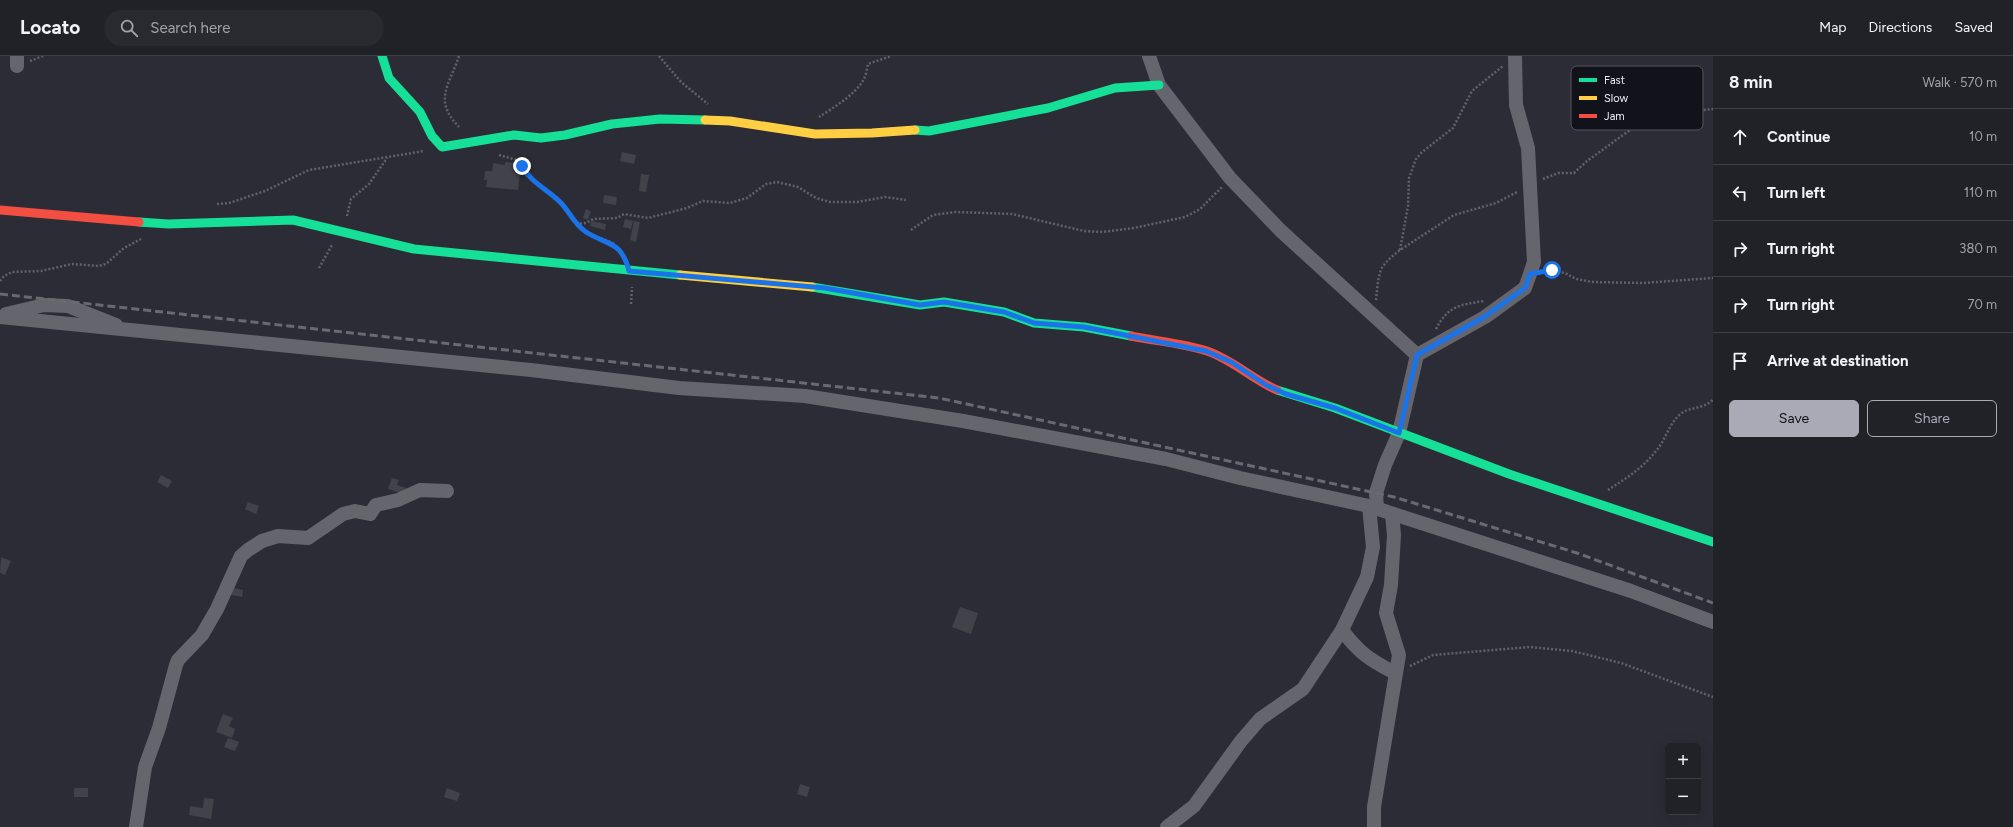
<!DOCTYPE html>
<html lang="en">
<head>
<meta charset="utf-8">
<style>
	:root { --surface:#212128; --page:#292930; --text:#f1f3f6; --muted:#a2a3a8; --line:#3e3e45; --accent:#a9aab5 }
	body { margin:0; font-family:Figtree,sans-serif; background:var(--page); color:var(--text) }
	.controls { position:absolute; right:12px; bottom:12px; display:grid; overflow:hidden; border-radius:6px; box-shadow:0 4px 16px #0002 }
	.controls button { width:36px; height:36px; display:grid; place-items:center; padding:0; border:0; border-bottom:1px solid var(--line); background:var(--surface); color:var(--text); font:20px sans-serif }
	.stop { position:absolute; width:12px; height:12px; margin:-9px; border:3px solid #1a73e8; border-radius:50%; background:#fff }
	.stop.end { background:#1a73e8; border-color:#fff; box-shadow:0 1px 4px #0008 }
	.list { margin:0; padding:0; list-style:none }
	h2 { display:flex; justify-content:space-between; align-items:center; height:52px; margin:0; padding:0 16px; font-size:17px }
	h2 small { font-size:13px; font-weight:400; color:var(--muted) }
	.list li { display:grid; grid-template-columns:26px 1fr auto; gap:12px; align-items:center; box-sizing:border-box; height:56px; padding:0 16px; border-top:1px solid var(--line) }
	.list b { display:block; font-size:15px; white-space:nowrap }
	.list em { font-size:13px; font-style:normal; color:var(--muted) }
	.actions { display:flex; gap:8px; padding:12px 16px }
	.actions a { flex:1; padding:9px 0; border:1px solid var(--accent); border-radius:6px; text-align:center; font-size:14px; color:var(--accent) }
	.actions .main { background:var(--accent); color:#111 }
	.icon { flex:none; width:22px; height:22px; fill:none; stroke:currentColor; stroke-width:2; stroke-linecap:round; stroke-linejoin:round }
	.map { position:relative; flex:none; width:1713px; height:771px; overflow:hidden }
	header { display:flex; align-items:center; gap:24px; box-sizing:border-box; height:56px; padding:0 20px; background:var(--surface); border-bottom:1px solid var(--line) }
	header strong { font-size:19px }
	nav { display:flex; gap:22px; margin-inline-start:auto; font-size:14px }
	.search { width:280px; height:36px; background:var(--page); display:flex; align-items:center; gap:10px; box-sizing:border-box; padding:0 14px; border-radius:22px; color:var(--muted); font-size:15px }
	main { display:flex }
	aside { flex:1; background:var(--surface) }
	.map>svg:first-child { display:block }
	.building { fill:#42424a }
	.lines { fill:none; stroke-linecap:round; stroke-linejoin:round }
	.path { stroke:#616269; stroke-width:2.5; stroke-dasharray:2 2; stroke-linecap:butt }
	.street { stroke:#65666d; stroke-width:14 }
	.fast { stroke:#16e098; stroke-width:9 }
	.slow { stroke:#ffcf43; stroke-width:9 }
	.jam { stroke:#f24e42; stroke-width:9 }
	.rail { stroke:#696972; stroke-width:3; stroke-dasharray:8 4; stroke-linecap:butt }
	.route { stroke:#1a73e8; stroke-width:5 }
	.key { fill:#12121a; stroke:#54545d; stroke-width:1 }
	.key-label { font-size:11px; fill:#edeef9 }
</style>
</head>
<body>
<header>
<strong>Locato</strong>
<div class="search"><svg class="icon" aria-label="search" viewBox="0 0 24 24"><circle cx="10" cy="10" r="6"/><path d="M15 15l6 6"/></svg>Search here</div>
<nav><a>Map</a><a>Directions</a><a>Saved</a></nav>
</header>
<main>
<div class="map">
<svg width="1713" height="771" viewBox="0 0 1713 771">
	<rect width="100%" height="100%" fill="#2c2c36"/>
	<g class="building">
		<polygon points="622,96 636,99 634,108 620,105"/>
		<polygon points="505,106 515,107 514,115 520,116 518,134 486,131 487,124 484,124 485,115 492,115 493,107 505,109"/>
		<polygon points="641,118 649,119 646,136 639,135"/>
		<polygon points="604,139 617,141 616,149 603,147"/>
		<polygon points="586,153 591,155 588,164 583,162"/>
		<polygon points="625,163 633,165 631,173 623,171"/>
		<polygon points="591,165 606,168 605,174 590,170"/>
		<polygon points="634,165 640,166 636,186 630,184"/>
		<polygon points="161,419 172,425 168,432 157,426"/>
		<polygon points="392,422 399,424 397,429 406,432 404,438 388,433"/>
		<polygon points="248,446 259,450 256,458 245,453"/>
		<polygon points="1,501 11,505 5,519 0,517"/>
		<polygon points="230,531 243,534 242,541 228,538"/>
		<polygon points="960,551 978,557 971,578 952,571"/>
		<polygon points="223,658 233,662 229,670 235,673 232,682 216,676"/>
		<polygon points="228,682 239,686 235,695 224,691"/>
		<polygon points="800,728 810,731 807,741 797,738"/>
		<rect x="74" y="732" width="14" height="9"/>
		<polygon points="447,732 460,737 457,745 444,741"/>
		<polygon points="204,742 214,743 211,763 189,759 190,750 203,752"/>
	</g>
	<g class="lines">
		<g class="path">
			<path d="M 459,0 C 449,30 433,44 459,71"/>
			<polyline points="659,0 681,26 708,48"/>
			<polyline points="30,5 43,0"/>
			<path d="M 819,61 C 833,52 856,38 864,23 C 866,19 867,13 868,8 L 891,0"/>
			<polyline points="499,99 517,104 526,119 562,149 576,168 585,176 613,187 622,198"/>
			<polyline points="1543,123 1558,117 1574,117 1587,105 1637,69 1677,57 1713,53"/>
			<polyline points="217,148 229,147 265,135 309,114 424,95"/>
			<polyline points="347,160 351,143 369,128 387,102"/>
			<polyline points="576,168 586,167 593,163 617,162 624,158 648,162 687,152 703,145 730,147 747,142 766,128 777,126 798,131 816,142 830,146 857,146 885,141 906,144"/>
			<polyline points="911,174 933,159 956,156 1012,158 1084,175 1103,176 1134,172 1185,161 1200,153 1222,131"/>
			<polyline points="1400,194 1408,150 1409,122 1416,103 1422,96 1453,72 1472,35 1503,10"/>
			<polyline points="319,212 332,189"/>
			<polyline points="1546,214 1565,217 1576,223 1593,226 1643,227 1713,222"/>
			<polyline points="0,225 4,220 12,216 41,215 72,208 99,210 106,208 124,192 141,183"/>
			<polyline points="1376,244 1378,225 1381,213 1388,204 1400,194 1454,159 1496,147 1517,136"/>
			<polyline points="631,248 632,231"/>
			<path d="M 1436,273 C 1448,250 1459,249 1484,245"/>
			<path d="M 1608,434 C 1625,423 1643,412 1656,395 C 1666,384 1669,366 1682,357 C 1690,351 1703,353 1713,344"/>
			<polyline points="1410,610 1433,599 1530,591 1572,595 1621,607 1713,641"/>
		</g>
		<g class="street">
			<polyline points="17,0 17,10"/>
			<polyline points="1149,0 1159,29 1230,122 1281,175 1417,299"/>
			<polyline points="6,258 44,249 68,250 116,269"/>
			<polyline points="0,261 531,314 679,332 805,340 963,365 1166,403 1240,422 1369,450 1631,535 1713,566"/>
			<polyline points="1377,453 1376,437 1385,409 1399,377 1417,299 1485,261 1525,232 1530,218 1534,206 1528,92 1516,49 1515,0"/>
			<path d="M 1342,574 C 1359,597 1370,604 1395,617"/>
			<polyline points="136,771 145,711 159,672 176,609 178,604 202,579 217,553 241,500 248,494 262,485 278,480 308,482 343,458 355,455 370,458 376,449 398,444 420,434 447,435"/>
			<polyline points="1167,771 1194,750 1241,685 1260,663 1303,633 1342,574 1367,521 1373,491 1369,450"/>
			<polyline points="1374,771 1374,751 1399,599 1386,557 1391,529 1394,479 1392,458"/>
		</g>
		<g class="fast">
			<polyline points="382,0 389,22 420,56 432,80 442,91 514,79 541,82 565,79 612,68 660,63 705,64"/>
			<polyline points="915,74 929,75 1048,52 1115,32 1159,29"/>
			<polyline points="139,166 168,168 293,164 414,193 680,219"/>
			<polyline points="812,231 920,249 944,246 1004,256 1034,267 1084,271 1131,280"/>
			<polyline points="1277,334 1335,352 1509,418 1713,486"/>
		</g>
		<g class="slow">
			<polyline points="705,64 730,65 815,78 872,77 915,74"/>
			<polyline points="680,219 812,231"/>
		</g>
		<g class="jam">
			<polyline points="0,154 139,166"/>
			<path d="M 1131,280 C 1155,285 1183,287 1207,295 C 1233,304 1252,323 1277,334"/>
		</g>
		<polyline class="rail" points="0,238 939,342 1394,441 1577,497 1713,547"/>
	</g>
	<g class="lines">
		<path class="route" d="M 522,110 C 531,127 549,134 562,148 C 570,157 575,169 586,176 C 608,190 621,184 629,215 L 825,232 L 920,249 L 944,246 L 1004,256 L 1034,267 L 1084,271 L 1206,295 L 1231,306 L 1266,329 L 1286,338 L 1335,352 L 1399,377 L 1417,299 L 1484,261 L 1525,232 L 1530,218 L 1552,214"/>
	</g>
	<rect x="1571" y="10" width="132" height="64" rx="6" class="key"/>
	<rect x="1579" y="22" width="18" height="4" fill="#16e098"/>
	<rect x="1579" y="40" width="18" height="4" fill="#ffcf43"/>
	<rect x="1579" y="58" width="18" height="4" fill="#f24e42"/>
	<g class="key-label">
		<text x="1604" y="28">Fast</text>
		<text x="1604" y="46">Slow</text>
		<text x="1604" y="64">Jam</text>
	</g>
</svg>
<div class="controls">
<button>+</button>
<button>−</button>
</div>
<div class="stop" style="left:1552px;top:214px"></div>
<div class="stop end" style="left:522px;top:110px"></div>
</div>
<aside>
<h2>8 min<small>Walk · 570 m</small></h2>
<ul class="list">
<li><svg class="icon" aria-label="ahead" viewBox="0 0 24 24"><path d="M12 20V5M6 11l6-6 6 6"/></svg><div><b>Continue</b></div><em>10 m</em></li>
<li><svg class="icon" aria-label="left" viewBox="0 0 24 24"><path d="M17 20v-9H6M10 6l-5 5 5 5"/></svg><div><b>Turn left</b></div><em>110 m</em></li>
<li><svg class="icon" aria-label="right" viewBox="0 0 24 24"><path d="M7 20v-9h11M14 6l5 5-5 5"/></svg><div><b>Turn right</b></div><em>380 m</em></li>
<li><svg class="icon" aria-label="right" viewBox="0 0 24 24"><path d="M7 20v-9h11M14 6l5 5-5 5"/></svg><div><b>Turn right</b></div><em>70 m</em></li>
<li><svg class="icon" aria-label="arrive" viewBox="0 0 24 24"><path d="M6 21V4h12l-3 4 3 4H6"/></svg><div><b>Arrive at destination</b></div></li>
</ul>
<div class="actions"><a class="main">Save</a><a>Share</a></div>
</aside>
</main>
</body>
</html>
